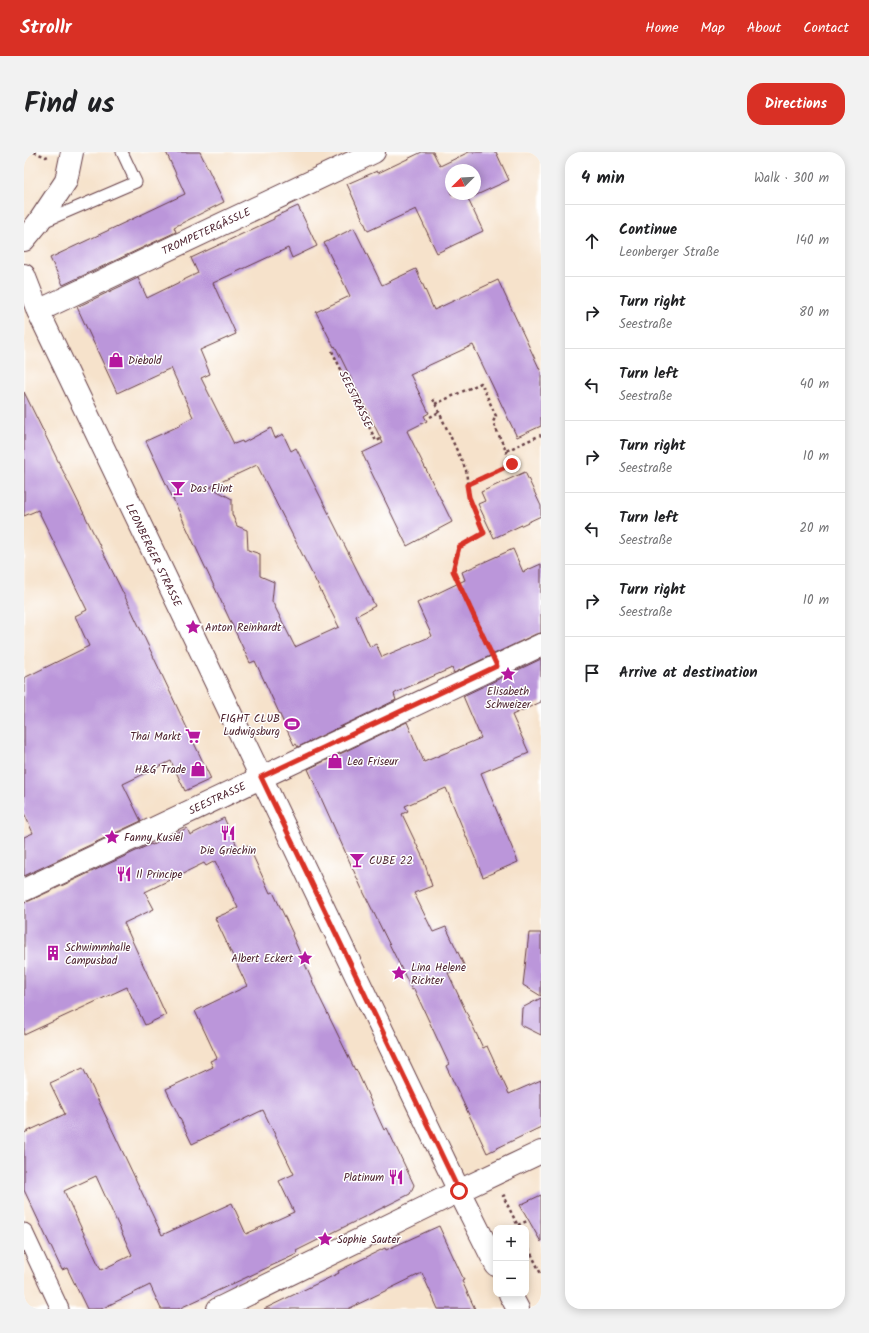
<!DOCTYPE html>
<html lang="en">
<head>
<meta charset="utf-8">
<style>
	:root { --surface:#fff; --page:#f2f2f2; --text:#202124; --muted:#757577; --line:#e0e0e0; --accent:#d93025 }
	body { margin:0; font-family:Kalam,sans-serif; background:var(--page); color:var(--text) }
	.controls { position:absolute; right:12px; bottom:12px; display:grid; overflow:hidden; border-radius:8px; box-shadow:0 2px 10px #0003 }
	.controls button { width:36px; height:36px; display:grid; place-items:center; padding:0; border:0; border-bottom:1px solid var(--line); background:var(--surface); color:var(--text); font:20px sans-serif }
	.compass { position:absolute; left:421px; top:12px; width:36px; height:36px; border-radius:50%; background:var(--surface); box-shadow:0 2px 10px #0003; rotate:246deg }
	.stop { position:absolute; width:12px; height:12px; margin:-9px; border:3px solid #d93025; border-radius:50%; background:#fff }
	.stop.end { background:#d93025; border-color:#fff; box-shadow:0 1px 4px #0008 }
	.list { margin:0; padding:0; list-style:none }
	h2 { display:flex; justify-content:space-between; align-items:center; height:52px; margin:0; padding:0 16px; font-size:17px }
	h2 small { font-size:13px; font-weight:400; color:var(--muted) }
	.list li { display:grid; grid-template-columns:26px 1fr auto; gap:12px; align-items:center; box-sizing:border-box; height:72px; padding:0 16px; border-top:1px solid var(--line) }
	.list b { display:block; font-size:15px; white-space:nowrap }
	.list p { margin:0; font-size:13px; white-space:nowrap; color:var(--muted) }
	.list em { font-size:13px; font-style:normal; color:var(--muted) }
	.icon { flex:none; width:22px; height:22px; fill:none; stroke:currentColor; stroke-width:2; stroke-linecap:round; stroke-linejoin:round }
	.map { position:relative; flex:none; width:517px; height:1157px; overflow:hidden; border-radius:16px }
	header { display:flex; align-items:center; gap:24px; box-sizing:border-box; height:56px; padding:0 20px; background:var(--accent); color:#fff }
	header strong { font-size:19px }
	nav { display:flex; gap:22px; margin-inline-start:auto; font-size:14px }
	.intro { display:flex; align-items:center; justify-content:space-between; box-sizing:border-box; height:96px; padding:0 24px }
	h1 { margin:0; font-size:28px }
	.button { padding:10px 18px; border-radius:16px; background:var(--accent); color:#fff; font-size:14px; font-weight:700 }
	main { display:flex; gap:24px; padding:0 24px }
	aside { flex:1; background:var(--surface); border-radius:16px; box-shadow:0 2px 10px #0003 }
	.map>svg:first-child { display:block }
	.building { fill:#bb96da; fill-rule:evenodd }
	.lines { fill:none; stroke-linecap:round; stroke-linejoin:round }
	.service-casing { stroke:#643c43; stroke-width:13 }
	.pedestrian-casing { stroke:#643c43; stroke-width:19 }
	.minor-casing { stroke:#643c43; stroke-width:24 }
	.tertiary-casing { stroke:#643c43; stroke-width:24 }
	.path { stroke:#643c43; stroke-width:2.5; stroke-dasharray:3 3; stroke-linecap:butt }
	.service { stroke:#fff; stroke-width:11 }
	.pedestrian { stroke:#fff; stroke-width:17 }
	.minor { stroke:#fff; stroke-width:22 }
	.tertiary { stroke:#fff; stroke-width:22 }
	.route { stroke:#d93025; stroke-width:5 }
	.labels { text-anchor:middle; stroke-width:3; stroke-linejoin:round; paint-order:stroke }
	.street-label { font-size:11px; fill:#4a1f2b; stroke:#fff }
	.poi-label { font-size:11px; fill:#4a1f2b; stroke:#fff; text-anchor:start }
</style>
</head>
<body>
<header>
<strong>Strollr</strong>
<nav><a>Home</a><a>Map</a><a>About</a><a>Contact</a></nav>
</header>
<div class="intro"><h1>Find us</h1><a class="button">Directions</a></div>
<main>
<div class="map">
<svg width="517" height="1157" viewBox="0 0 517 1157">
	<rect width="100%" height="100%" fill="#fff"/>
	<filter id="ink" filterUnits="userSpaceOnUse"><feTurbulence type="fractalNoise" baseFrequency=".025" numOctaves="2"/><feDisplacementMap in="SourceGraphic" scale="8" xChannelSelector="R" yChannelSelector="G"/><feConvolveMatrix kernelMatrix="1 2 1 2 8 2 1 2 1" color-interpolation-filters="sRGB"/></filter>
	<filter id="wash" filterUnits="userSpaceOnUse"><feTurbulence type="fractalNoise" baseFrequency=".012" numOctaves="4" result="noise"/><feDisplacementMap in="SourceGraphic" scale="16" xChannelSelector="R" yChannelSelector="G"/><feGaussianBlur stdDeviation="0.9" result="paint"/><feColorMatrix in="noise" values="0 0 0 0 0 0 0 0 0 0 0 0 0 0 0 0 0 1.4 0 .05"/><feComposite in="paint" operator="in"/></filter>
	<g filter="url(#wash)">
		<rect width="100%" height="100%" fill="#f6e2cb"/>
		<g id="blocks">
			<g class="building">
				<polygon points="142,0 176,0 200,50 150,75 152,80 39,133 26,106 161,42"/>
				<path d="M 398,0 L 409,0 L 416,14 L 445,0 L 472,0 L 485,28 L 444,47 L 459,79 L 413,101 L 392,57 L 344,79 L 323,32 L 353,19 L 354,21 ZM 427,18 L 451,18 L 451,42 L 427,42 Z"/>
				<path d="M 274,54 L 293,94 L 268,106 L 264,96 L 189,131 L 212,182 L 176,198 L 186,222 L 177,226 L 210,292 L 218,289 L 219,291 L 247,276 L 251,286 L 259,282 L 267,299 L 272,296 L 351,454 L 332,464 L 346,495 L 352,492 L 358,505 L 408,484 L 393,451 L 441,428 L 438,420 L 489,397 L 499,420 L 517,412 L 517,481 L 512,482 L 430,521 L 428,516 L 373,540 L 370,542 L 372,548 L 274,595 L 272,592 L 270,593 L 231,509 L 226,511 L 122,289 L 157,273 L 156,272 L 169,265 L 147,216 L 93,241 L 53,155 L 114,126 L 123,146 L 174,121 L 167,106 L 250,67 L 250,65 ZM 233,313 L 315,475 L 271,495 L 248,449 L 250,430 L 236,424 L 236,402 L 224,398 L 223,378 L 213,374 L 208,362 L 208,347 L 186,335 Z"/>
				<polygon points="330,76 358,133 392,117 410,158 474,128 517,220 517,274 493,285 449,193 386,222 405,261 400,264 403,269 383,279 428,370 383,394 338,301 359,291 311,194 310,195 292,160 326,144 300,91"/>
				<polygon points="0,240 106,455 187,627 161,639 147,609 99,632 117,669 0,724 0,685 9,681 0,661 0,526 65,494 51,464 63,458 14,358 0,364"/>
				<polygon points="501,320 517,354 517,364 470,386 454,352 461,349 457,340"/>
				<polygon points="517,507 517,550 488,563 505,601 457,621 494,710 459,725 422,636 381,654 384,659 378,662 399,706 408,734 390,741 409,780 422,775 440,813 424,821 459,896 463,894 485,942 517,928 517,975 463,1001 422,914 425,912 390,837 388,838 337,735 284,617 383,570 400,610 457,586 439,544"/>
				<path d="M 200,666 L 215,698 L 224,693 L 246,741 L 249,740 L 269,782 L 268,783 L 294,842 L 331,918 L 332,917 L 360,978 L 363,976 L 390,1033 L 386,1042 L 272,1099 L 273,1102 L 154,1157 L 137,1157 L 126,1133 L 77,1157 L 63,1157 L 43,1116 L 38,1118 L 0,1038 L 0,981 L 41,962 L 26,931 L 59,916 L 138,1083 L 208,1051 L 222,1082 L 270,1060 L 255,1029 L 270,1022 L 239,958 L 168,992 L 142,937 L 189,915 L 186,909 L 193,906 L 171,859 L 223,834 L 191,766 L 214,756 L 191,709 L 182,714 L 180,711 L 121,740 L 130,757 L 100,771 L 142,863 L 121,873 L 103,835 L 0,883 L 0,750 L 5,749 L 127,692 L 128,693 L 163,676 L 166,683 ZM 72,1024 L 108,1103 L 77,1118 L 40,1039 Z"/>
				<polygon points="505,781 517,781 517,844 499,833"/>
				<polygon points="517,846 517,883 497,873 498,856"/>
				<polygon points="517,1043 517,1090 496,1053"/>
				<polygon points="415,1074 440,1128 438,1129 451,1157 414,1157 398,1121 324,1157 240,1157 315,1121 314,1119 361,1096 362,1098"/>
			</g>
		</g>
	</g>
	<g filter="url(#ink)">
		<use href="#blocks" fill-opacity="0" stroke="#643c43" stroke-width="1"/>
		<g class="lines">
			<defs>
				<polyline id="service" points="19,70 112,30 98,0"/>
				<polyline id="pedestrian" points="0,1080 36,1157"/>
				<g id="minor">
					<polyline points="0,88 14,71 42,29 48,0"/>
					<polyline points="0,123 14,159 435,1039 472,1113"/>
					<polyline points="14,159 350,0"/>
					<polyline points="0,738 517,493"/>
					<polyline points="486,1142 494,1157"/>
				</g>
				<polyline id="tertiary" points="194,1157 435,1039 517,1000"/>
			</defs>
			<use href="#service" class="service-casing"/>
			<use href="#pedestrian" class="pedestrian-casing"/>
			<use href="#minor" class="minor-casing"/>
			<use href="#tertiary" class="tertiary-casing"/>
			<g class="path">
				<polyline points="10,0 22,5 24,4"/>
				<polyline points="308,199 352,289 357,287"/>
				<polyline points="409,247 442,318 445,345 460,381 435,395 429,419 464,494"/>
				<polyline points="411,252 457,231 472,264 469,270 482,299 517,283"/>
				<polyline points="406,265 415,260"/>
				<polyline points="443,333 487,312 482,299"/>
				<polyline points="481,1043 479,1044 495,1076"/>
				<polyline points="494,1073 505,1068"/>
				<polyline points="502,1091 517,1122"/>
			</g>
			<use href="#service" class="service"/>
			<use href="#pedestrian" class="pedestrian"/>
			<use href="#minor" class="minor"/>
			<use href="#tertiary" class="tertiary"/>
		</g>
	</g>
	<g class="lines" filter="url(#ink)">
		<polyline class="route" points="435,1039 237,625 473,514 429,419 435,395 460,381 445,345 443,333 488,312"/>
	</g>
	<defs>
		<symbol id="shop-bare" viewBox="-9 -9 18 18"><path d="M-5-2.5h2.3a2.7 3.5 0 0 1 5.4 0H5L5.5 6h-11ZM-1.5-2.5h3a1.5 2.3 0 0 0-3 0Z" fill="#b5179e" stroke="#fff" stroke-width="2.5" paint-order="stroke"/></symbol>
		<symbol id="bar-bare" viewBox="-9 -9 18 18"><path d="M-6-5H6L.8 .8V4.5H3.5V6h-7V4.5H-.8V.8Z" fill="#b5179e" stroke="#fff" stroke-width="2.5" paint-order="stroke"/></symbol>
		<symbol id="sight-bare" viewBox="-9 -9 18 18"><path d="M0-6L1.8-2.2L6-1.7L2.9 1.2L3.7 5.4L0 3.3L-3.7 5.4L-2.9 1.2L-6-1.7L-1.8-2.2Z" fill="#b5179e" stroke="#fff" stroke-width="2.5" paint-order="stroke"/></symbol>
		<symbol id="stadium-bare" viewBox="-9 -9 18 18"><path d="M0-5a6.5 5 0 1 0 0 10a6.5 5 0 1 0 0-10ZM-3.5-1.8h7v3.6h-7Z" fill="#b5179e" stroke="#fff" stroke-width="2.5" paint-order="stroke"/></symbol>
		<symbol id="supermarket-bare" viewBox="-9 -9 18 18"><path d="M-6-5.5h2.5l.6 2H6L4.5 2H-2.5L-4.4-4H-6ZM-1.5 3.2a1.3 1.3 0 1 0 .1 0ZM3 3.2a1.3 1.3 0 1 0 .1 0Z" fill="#b5179e" stroke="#fff" stroke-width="2.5" paint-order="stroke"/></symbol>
		<symbol id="restaurant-bare" viewBox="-9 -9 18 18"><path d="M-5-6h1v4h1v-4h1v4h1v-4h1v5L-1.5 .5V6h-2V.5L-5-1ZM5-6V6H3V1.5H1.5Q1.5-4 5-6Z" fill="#b5179e" stroke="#fff" stroke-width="2.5" paint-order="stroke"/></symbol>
		<symbol id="building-bare" viewBox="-9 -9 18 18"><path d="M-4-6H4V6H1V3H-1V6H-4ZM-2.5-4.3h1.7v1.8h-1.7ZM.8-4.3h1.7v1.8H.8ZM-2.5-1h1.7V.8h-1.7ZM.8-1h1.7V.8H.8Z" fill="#b5179e" stroke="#fff" stroke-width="2.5" paint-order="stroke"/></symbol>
	</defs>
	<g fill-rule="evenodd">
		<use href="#shop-bare" x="81" y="197" width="22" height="22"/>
		<use href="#bar-bare" x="143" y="325" width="22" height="22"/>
		<use href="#sight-bare" x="158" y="464" width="22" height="22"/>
		<use href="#sight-bare" x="473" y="511" width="22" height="22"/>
		<use href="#stadium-bare" x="257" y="561" width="22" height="22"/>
		<use href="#supermarket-bare" x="158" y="573" width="22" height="22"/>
		<use href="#shop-bare" x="300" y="598" width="22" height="22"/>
		<use href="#shop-bare" x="163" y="606" width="22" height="22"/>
		<use href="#restaurant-bare" x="193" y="670" width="22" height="22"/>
		<use href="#sight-bare" x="77" y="674" width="22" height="22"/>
		<use href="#bar-bare" x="322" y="697" width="22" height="22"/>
		<use href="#restaurant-bare" x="89" y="711" width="22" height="22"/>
		<use href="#building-bare" x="18" y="790" width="22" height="22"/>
		<use href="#sight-bare" x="270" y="795" width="22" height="22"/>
		<use href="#sight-bare" x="364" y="810" width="22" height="22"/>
		<use href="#restaurant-bare" x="361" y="1014" width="22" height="22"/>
		<use href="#sight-bare" x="290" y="1076" width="22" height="22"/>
	</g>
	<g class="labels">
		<g class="street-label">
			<text transform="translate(182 79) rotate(-25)" y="4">TROMPETERGÄSSLE</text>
			<text transform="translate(332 247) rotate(64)" y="4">SEESTRASSE</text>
			<text transform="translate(130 403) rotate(64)" y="4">LEONBERGER STRASSE</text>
			<text transform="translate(193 646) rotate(-25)" y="4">SEESTRASSE</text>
		</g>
		<g class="poi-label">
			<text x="104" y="212">Diebold</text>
			<text x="166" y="340">Das Flint</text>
			<text x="181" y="479">Anton Reinhardt</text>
			<text x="484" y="543" text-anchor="middle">Elisabeth<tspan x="484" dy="13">Schweizer</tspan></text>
			<text x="256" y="570" text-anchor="end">FIGHT CLUB<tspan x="256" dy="13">Ludwigsburg</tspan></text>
			<text x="157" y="588" text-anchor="end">Thai Markt</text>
			<text x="323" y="613">Lea Friseur</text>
			<text x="162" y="621" text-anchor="end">H&amp;G Trade</text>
			<text x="100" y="689">Fanny Kusiel</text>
			<text x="204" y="702" text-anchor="middle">Die Griechin</text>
			<text x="345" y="712">CUBE 22</text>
			<text x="112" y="726">Il Principe</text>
			<text x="41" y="799">Schwimmhalle<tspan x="41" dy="13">Campusbad</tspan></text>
			<text x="269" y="810" text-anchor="end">Albert Eckert</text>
			<text x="387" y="819">Lina Helene<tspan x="387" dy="13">Richter</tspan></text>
			<text x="360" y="1029" text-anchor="end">Platinum</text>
			<text x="313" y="1091">Sophie Sauter</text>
		</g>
	</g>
</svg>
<div class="controls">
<button>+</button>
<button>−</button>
</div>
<svg class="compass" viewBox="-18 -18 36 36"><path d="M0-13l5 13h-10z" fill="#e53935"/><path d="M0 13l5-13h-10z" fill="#757577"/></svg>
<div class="stop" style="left:435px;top:1039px"></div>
<div class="stop end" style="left:488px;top:312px"></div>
</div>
<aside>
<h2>4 min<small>Walk · 300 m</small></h2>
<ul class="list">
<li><svg class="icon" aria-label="ahead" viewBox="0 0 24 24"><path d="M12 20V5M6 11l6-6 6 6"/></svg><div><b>Continue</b><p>Leonberger Straße</p></div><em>140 m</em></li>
<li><svg class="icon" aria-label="right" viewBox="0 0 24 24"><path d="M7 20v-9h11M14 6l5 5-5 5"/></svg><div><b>Turn right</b><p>Seestraße</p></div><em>80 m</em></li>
<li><svg class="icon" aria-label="left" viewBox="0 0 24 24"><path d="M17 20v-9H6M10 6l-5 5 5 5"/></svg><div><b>Turn left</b><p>Seestraße</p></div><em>40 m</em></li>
<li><svg class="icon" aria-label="right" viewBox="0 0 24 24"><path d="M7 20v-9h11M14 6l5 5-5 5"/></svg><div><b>Turn right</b><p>Seestraße</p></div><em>10 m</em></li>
<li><svg class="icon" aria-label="left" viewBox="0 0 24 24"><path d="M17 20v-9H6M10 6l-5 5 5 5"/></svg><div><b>Turn left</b><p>Seestraße</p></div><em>20 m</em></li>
<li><svg class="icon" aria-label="right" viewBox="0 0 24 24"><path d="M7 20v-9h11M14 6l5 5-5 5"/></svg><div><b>Turn right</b><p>Seestraße</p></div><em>10 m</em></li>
<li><svg class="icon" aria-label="arrive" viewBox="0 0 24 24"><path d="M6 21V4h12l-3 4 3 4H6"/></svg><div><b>Arrive at destination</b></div></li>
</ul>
</aside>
</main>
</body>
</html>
